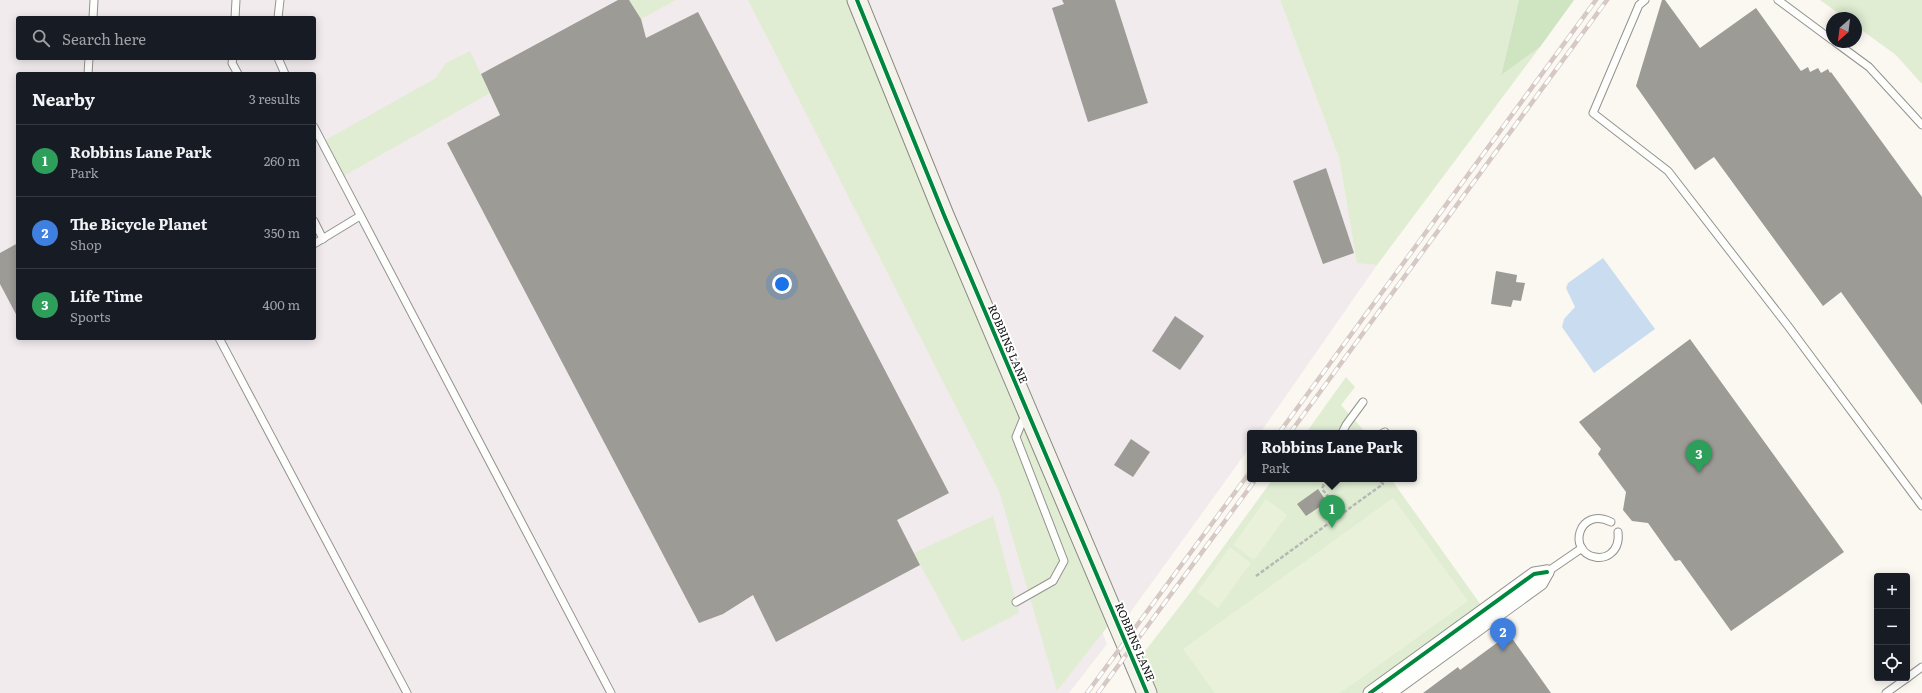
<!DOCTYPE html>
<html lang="en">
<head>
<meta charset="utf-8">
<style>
	:root { --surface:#171b24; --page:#242831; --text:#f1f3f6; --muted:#9ea1a6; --line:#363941; --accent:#0b8043 }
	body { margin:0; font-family:Literata,serif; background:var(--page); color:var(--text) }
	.controls { position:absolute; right:12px; bottom:12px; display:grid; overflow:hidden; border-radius:4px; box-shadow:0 2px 10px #0003 }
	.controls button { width:36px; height:36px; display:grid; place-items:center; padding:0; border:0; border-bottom:1px solid var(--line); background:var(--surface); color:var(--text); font:20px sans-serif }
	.compass { position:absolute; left:1826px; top:12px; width:36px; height:36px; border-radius:50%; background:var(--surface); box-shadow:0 2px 10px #0003; rotate:208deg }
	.you { position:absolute; left:782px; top:284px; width:14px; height:14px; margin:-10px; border:3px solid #fff; border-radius:50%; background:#1a73e8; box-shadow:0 0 0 6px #1a73e833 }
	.badge { display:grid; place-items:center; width:26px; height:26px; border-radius:50%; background:var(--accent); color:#fff; font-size:13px; font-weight:700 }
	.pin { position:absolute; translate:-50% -33px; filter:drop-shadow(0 1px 2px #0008) }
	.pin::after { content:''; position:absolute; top:21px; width:14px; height:12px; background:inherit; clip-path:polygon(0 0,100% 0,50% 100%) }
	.popup { position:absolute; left:1247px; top:430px; width:170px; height:52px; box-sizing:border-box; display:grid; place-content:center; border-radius:4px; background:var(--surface); filter:drop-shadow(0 1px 3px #0005); font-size:13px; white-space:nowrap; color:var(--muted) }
	.popup b { font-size:15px; color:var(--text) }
	.popup::after { content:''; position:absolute; left:50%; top:100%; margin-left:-8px; border:8px solid transparent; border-top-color:var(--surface) }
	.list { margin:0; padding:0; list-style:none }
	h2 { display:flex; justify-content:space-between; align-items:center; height:52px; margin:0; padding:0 16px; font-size:17px }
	h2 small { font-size:13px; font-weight:400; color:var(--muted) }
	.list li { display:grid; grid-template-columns:26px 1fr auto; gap:12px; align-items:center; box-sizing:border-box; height:72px; padding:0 16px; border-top:1px solid var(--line) }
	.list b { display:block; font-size:15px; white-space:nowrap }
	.list p { margin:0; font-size:13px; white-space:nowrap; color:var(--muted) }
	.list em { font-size:13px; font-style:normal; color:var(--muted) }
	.icon { flex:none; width:22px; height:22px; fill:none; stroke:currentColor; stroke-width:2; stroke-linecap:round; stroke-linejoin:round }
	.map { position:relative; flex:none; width:1922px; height:693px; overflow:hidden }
	.search { position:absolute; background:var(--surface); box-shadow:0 2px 10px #0003; left:16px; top:16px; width:300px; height:44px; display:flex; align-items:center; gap:10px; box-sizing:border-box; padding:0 14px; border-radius:4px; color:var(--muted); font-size:15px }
	.panel { position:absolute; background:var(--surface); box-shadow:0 2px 10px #0003; left:16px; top:72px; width:300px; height:268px; border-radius:4px }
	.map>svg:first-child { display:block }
	.industrial { fill:#f1ebed; fill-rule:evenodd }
	.green { fill:#e0edd2 }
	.forest { fill:#cfe4c1 }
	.pitch { fill:#eaf1db }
	.water { fill:#caddf0 }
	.building { fill:#9c9b96 }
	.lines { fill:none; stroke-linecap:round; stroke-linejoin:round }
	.lane-casing { stroke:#93928f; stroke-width:9 }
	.street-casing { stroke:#93928f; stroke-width:15 }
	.secondary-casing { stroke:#8a8985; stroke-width:21 }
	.path { stroke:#b7b7b5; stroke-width:2.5; stroke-dasharray:4 2; stroke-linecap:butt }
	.lane { stroke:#fefefd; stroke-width:7 }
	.street { stroke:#fefefd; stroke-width:13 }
	.secondary { stroke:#f3f3e9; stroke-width:19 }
	.rail-casing { stroke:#d5c8c5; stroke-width:4.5 }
	.rail { stroke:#fff; stroke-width:3; stroke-dasharray:9; stroke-linecap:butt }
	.cycleway-casing { stroke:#fff; stroke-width:6 }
	.cycleway { stroke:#00873e; stroke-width:4 }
	.labels { text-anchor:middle; stroke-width:4; stroke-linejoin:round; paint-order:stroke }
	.street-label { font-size:11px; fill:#0c0c0c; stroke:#fff }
</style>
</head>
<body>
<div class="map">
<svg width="1922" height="693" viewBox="0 0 1922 693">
	<rect width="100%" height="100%" fill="#faf8f0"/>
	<g class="industrial">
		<path d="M 0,0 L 857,0 L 1107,644 L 1069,693 L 0,693 ZM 18,18 L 314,18 L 314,58 L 18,58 ZM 18,74 L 314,74 L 314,338 L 18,338 Z"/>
		<polygon points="858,0 1280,0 1339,158 1357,262 1377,265 1260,433 1250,433 1250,447 1119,628"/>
	</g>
	<g class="green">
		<polygon points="629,0 676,0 641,19"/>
		<polygon points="748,0 854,0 1115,617 1057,691 999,491"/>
		<polygon points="1280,0 1519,0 1501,74 1540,47 1377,265 1357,263 1339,158"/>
		<polygon points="1820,0 1922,0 1922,84 1896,55 1856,26 1856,18 1845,18"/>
		<polygon points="470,51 490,93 340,178 322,142 436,78 446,63"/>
		<polygon points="1346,377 1355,387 1341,405 1366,433 1306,433"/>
		<polygon points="1273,479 1391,479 1481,605 1362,693 1148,693 1135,664 1187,597"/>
		<polygon points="993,516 1019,613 962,642 914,553"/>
	</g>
	<polygon class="forest" points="1519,0 1574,0 1540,47 1501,75"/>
	<g class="pitch">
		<polygon points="1393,498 1468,601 1340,693 1215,693 1183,649"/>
		<polygon points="1266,499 1287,515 1254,560 1233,545"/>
		<polygon points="1230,547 1251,563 1218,608 1197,592"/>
	</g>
	<polygon class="water" points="1603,258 1655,329 1594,373 1562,327 1564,319 1575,307 1566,288 1568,283"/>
	<g class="building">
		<polygon points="618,0 629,0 641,19 646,38 698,12 949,493 897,520 920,565 776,642 753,595 723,614 699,623 447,143 500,115 481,74"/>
		<polygon points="1062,0 1115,0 1148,103 1088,122 1052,8 1064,4"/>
		<polygon points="1662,0 1665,0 1700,48 1756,8 1801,71 1808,67 1810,72 1818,68 1821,73 1828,69 1830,73 1831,72 1922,197 1922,405 1841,292 1823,306 1714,157 1695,170 1636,86"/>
		<polygon points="1326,168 1354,253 1323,264 1293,181"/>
		<polygon points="18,243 18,318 0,284 0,253"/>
		<polygon points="1496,271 1517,275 1516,282 1525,283 1521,301 1513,300 1511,307 1491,304"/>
		<polygon points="1175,316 1204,336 1180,370 1152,351"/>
		<polygon points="1690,339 1844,552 1731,631 1680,560 1675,561 1648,523 1632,521 1623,510 1626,492 1598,454 1601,449 1579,422"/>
		<polygon points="1131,439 1150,452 1133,477 1114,465"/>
		<polygon points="1318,489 1327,502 1306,516 1297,504"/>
		<polygon points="1509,634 1551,693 1423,693 1458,667 1460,670"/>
	</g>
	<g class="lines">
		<defs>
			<g id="lane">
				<polyline points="1645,0 1639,5 1593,113 1668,171 1788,326 1922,506"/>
				<polyline points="1778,0 1832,40"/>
				<polyline points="93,18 94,0"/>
				<polyline points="235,18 236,0"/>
				<polyline points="278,18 280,0"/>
				<polyline points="1835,42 1869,67 1922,125"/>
				<polyline points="233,58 232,63 238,74"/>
				<polyline points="278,58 285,74"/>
				<polyline points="88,74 89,58"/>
				<polyline points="314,127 611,693"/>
				<polyline points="314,221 323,239"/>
				<polyline points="314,244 360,216"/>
				<polyline points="219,338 407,693"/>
				<polyline points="1342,433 1346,425 1363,402"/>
				<polyline points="1383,433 1385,432"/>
				<path d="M 1611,522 C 1578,506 1567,552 1595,557 C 1600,558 1606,557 1610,554 C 1618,548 1619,540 1618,532"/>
				<polyline points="1547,572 1582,548"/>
				<polyline points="1016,602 1053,581 1064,561 1016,437 1025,415"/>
				<polyline points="1907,678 1922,667"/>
				<polyline points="1886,693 1907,678"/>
			</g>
			<g id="street">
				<polyline points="1370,693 1534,574 1547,572"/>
				<polyline points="1389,693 1541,583 1547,572"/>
			</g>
			<polyline id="secondary" points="857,0 944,215 1147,693"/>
		</defs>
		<use href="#lane" class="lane-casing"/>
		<use href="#street" class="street-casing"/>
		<use href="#secondary" class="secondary-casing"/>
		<g class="path">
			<polyline points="1326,479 1322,489 1342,514"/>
			<polyline points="1256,576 1383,484 1379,479"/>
		</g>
		<use href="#lane" class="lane"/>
		<use href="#street" class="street"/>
		<use href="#secondary" class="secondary"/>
		<defs>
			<g id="rail">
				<polyline points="1279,433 1596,0"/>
				<polyline points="1290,433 1607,0"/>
				<polyline points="1087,693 1250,472"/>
				<polyline points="1098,693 1256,479"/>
			</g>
		</defs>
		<use href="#rail" class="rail-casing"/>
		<use href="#rail" class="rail"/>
		<defs>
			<g id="cycleway">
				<polyline points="857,0 944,215 1147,693"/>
				<polyline points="1370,693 1534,574 1547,572"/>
			</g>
		</defs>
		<use href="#cycleway" class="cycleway-casing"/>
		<use href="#cycleway" class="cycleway"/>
	</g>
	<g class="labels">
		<g class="street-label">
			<text transform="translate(1008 344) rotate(67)" y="4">ROBBINS LANE</text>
			<text transform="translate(1135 642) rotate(67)" y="4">ROBBINS LANE</text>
		</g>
	</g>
</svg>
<div class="controls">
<button>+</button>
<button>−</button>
<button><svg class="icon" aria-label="locate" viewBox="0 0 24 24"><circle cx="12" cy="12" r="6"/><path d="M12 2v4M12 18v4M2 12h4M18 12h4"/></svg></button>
</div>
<svg class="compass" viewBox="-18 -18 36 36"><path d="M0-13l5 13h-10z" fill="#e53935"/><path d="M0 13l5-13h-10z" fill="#9ea1a6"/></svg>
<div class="you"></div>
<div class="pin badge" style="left:1332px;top:528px;background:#2e9e5b">1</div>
<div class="popup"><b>Robbins Lane Park</b>Park</div>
<div class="pin badge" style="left:1503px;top:651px;background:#3f7fe0">2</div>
<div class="pin badge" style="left:1699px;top:473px;background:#2e9e5b">3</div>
<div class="search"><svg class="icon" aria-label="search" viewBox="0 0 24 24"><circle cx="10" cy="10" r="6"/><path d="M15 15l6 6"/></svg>Search here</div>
<section class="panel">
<h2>Nearby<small>3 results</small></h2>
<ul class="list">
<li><span class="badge" style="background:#2e9e5b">1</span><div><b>Robbins Lane Park</b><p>Park</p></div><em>260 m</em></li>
<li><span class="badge" style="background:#3f7fe0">2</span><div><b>The Bicycle Planet</b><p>Shop</p></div><em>350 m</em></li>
<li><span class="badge" style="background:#2e9e5b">3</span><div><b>Life Time</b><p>Sports</p></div><em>400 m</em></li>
</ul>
</section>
</div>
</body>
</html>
